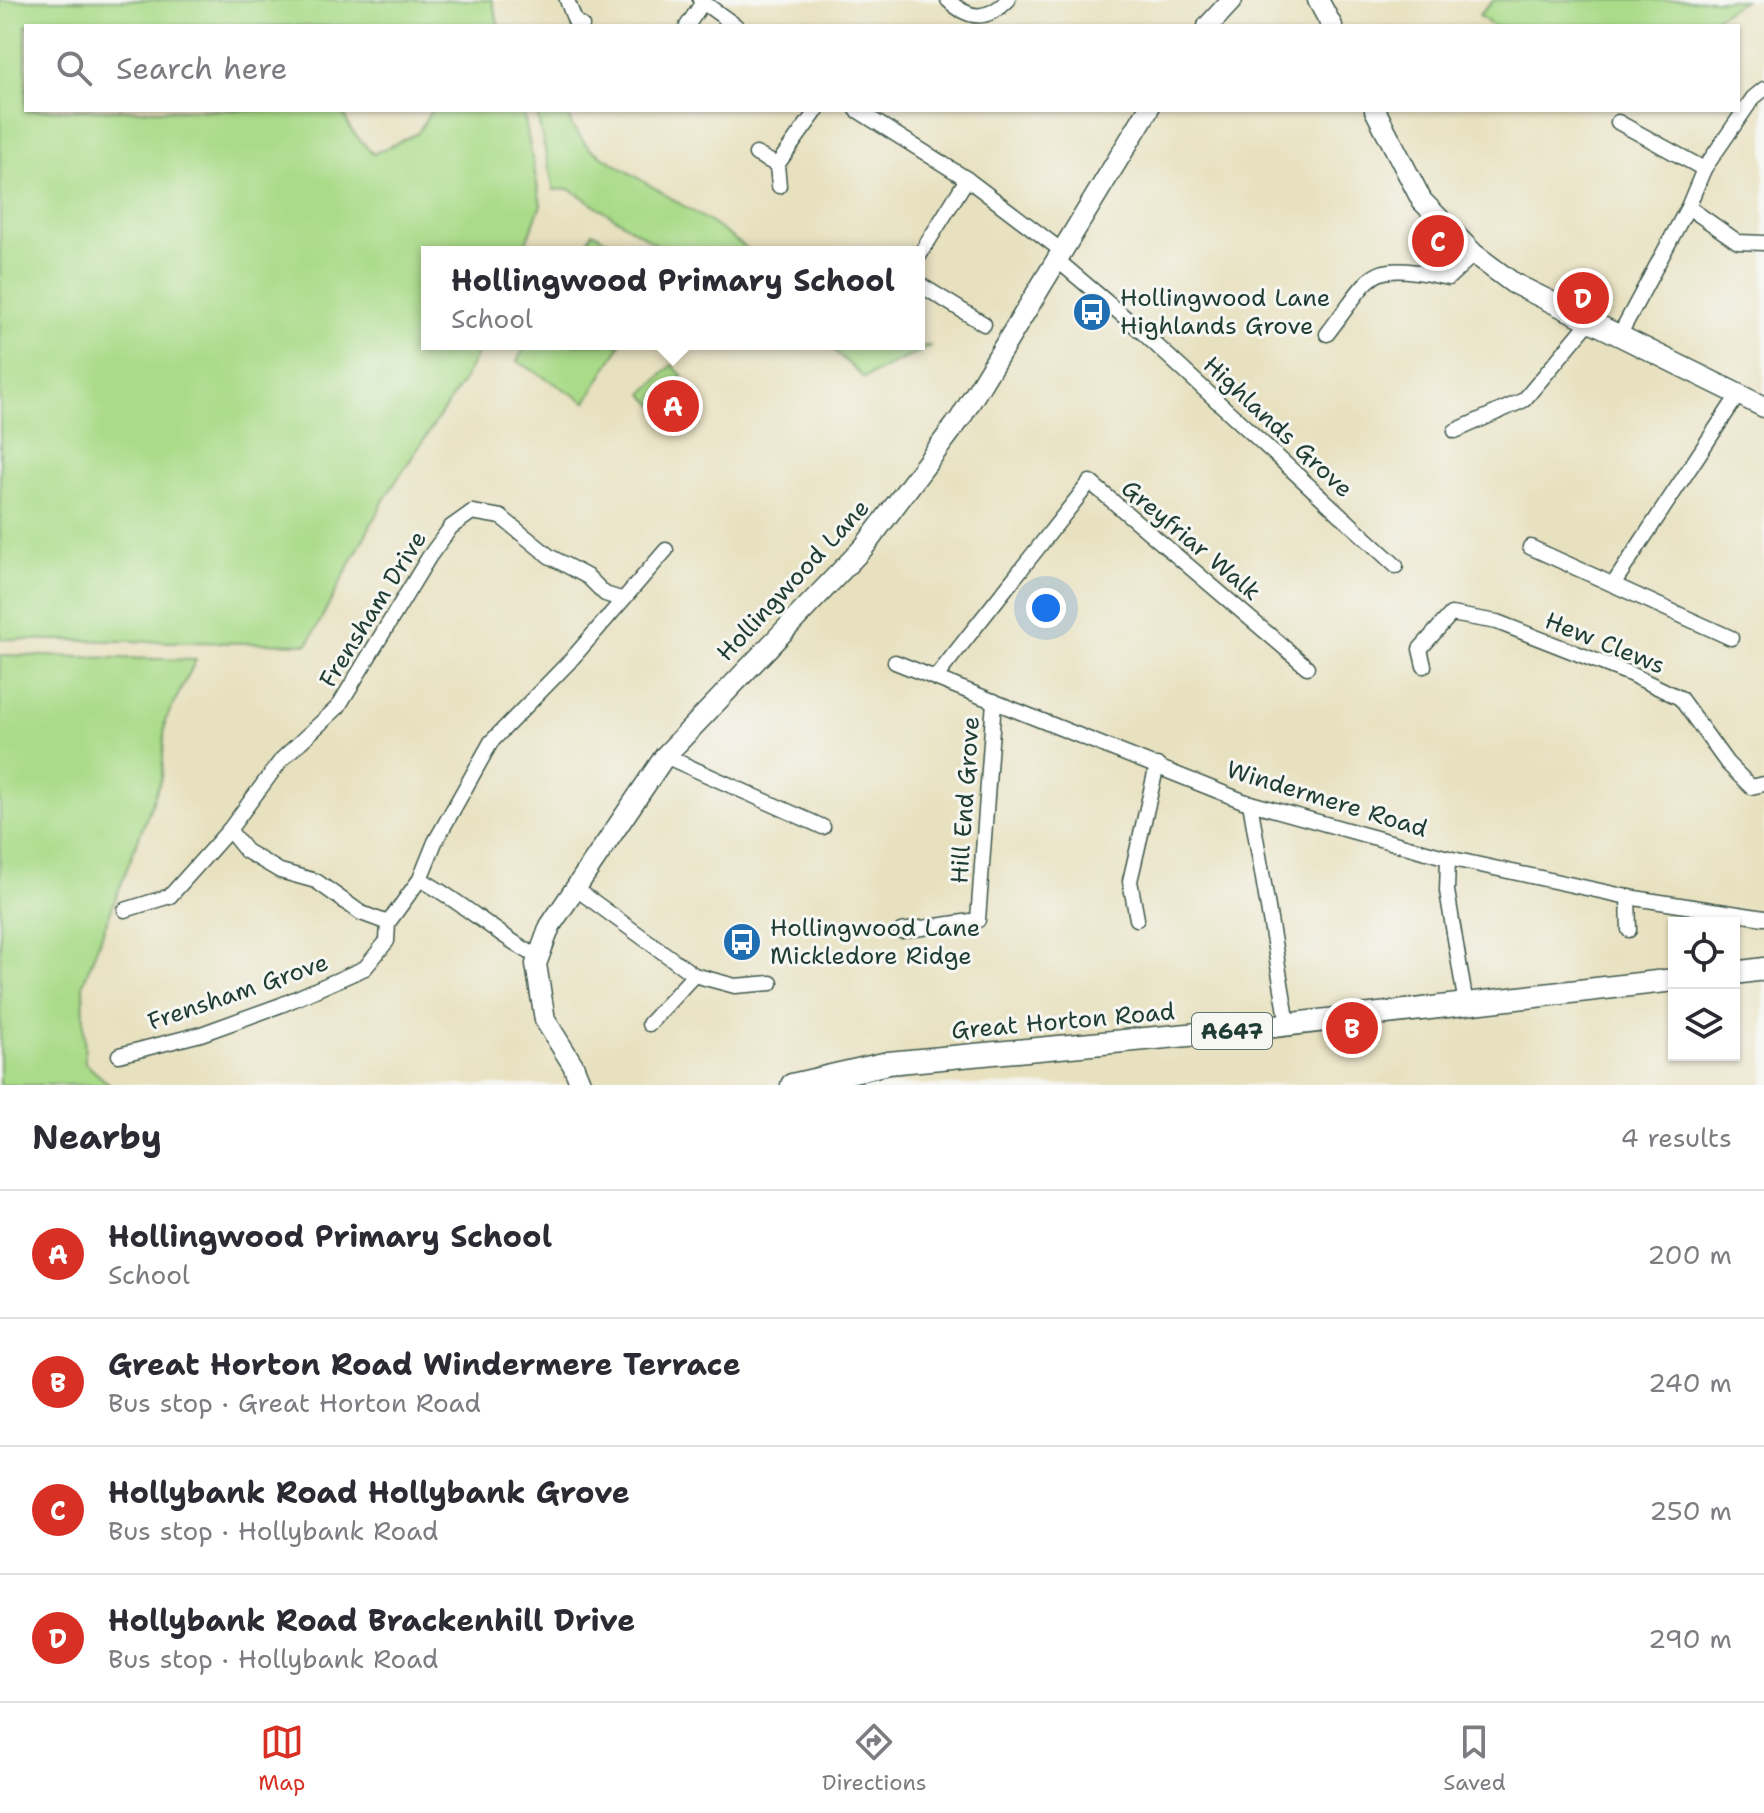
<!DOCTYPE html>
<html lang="en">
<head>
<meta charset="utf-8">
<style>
	:root { --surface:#fff; --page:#f2f2f3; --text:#2b2b33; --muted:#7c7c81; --line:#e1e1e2; --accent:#d93025 }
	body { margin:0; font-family:"Shantell Sans",sans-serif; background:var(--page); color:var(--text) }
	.controls { position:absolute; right:24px; bottom:24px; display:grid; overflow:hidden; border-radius:0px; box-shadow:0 2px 6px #0004 }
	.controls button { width:72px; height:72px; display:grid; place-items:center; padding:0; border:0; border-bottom:2px solid var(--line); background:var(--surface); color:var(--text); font:40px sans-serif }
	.you { position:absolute; left:1046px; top:608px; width:28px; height:28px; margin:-20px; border:6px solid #fff; border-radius:50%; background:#1a73e8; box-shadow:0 0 0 12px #1a73e833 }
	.badge { display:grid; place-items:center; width:52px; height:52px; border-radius:50%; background:var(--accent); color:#fff; font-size:26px; font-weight:700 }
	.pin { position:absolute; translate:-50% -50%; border:4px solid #fff; box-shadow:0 2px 8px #0006 }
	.popup { position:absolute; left:421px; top:246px; width:504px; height:104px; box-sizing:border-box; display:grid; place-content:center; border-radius:0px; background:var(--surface); filter:drop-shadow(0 2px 6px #0005); font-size:26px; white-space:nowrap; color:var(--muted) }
	.popup b { font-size:30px; color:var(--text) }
	.popup::after { content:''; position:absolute; left:50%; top:100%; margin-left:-16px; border:16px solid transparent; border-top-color:var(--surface) }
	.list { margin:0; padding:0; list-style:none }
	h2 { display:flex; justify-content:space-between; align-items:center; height:104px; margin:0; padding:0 32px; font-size:34px }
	h2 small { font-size:26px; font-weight:400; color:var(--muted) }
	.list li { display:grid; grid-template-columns:52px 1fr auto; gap:24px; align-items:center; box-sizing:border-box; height:128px; padding:0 32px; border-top:2px solid var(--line) }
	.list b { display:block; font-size:30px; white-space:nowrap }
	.list p { margin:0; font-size:26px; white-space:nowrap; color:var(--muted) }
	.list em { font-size:26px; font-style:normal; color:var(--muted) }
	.icon { flex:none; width:44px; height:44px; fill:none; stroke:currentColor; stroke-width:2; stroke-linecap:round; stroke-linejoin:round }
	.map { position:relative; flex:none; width:1764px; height:1085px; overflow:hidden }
	.search { position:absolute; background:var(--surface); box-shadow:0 2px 6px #0004; left:24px; right:24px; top:24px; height:88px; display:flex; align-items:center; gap:20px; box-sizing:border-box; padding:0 28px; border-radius:0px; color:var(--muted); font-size:30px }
	.sheet { height:616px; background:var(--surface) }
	nav { display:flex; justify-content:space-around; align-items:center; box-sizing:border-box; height:112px; border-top:2px solid var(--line); background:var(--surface); font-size:22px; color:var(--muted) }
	nav a { display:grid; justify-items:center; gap:4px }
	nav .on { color:var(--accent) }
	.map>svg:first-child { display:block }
	.green { fill:#aadb89; stroke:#648c5e; stroke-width:2 }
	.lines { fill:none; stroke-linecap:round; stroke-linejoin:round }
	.street-casing { stroke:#3d5649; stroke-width:17 }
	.secondary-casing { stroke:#3d5649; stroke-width:23 }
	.primary-casing { stroke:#3d5649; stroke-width:25 }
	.street { stroke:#fff; stroke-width:14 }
	.secondary { stroke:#fff; stroke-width:20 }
	.primary { stroke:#fff; stroke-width:22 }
	.labels { text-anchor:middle; stroke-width:6; stroke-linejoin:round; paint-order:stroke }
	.shield { fill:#f6f6f2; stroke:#60746d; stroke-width:2 }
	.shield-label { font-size:22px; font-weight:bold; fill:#1f3d34 }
	.poi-label { font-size:24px; fill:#1f3d34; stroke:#f6f6f2; text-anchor:start }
	.street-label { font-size:24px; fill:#1f3d34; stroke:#f6f6f2 }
</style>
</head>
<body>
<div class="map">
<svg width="1764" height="1085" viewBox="0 0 1764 1085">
	<rect width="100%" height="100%" fill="#f6f6f2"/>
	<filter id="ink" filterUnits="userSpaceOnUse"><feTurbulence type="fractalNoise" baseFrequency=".0125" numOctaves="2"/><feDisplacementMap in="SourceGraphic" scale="16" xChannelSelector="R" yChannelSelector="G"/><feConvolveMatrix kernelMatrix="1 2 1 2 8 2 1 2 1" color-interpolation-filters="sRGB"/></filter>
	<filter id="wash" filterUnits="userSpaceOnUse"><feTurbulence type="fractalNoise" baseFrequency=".006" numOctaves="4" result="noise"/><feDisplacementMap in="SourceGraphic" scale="32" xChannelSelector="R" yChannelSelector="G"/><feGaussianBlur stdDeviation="1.8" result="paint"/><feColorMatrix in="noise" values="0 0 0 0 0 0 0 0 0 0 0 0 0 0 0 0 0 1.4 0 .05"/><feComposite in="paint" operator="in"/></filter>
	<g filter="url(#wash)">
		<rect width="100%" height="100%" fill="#e8e1c0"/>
		<g class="green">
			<polygon points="0,0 492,0 499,26 26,26 26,110 342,110 351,130 373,154 418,133 431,110 523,110 541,205 522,252 427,252 427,344 482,344 463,381 385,498 308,644 0,639"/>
			<polygon points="1494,0 1744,0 1702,26 1492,26 1479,15"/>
			<polygon points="536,110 566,110 572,126 589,148 710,222 752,252 668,252 570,189 554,190"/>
			<polygon points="593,232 626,252 582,252"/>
			<polygon points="527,344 621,344 586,402 517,361"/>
			<polygon points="827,344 931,346 864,378"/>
			<polygon points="672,365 683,376 654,405 643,394"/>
			<polygon points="0,655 196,660 165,721 162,777 83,984 85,1063 110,1085 0,1085"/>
		</g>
	</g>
	<g filter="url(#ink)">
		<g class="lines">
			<defs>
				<g id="street">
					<polyline points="567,0 575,21 582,26"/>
					<polyline points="700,0 736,26"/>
					<path d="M 948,0 C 969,20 987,21 1008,0"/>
					<polyline points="687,26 703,2"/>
					<polyline points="857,110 967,179 1062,251"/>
					<polyline points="1618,122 1704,169 1688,207 1620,334"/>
					<polyline points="756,154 777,165 779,186"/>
					<polyline points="777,165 817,110"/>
					<polyline points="1704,169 1753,98 1764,89"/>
					<polyline points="1688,207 1738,242 1764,243"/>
					<polyline points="919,256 967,179"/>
					<polyline points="1056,259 1141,331 1396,566"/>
					<polyline points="919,284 984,324"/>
					<path d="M 1327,334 C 1375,272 1366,260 1448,278 L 1474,254"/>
					<polyline points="1455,431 1524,400 1590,321"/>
					<polyline points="1530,547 1731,638"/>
					<polyline points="1614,583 1738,395"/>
					<polyline points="895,662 1243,801 1448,858 1628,897 1764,918"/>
					<polyline points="1424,666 1420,649 1451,614 1497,622 1630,674 1680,698 1727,763 1751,787 1764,784"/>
					<polyline points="936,677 1090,482 1307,667"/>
					<polyline points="665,756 823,827"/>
					<polyline points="1250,803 1288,1024"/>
					<polyline points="229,830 282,759 338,707 429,557 451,527 472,512 501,517 549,556 588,577 605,594 621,599"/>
					<polyline points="1448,858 1447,891 1466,1005"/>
					<path d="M 420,879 C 462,902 496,934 538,957"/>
					<polyline points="575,888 694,975 735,986 771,983"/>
					<polyline points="1628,897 1629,930"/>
					<polyline points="125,910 170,896 229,830 246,851 280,871 316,881 361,913 388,923"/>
					<polyline points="1137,919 1130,881 1157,765"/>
					<polyline points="901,931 978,920 994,701"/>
					<polyline points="649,1024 694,975"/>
					<polyline points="119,1055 201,1034 281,1005 365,968 387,941 388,923 420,879 435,842 491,742 570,661 666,550"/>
				</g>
				<g id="secondary">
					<polyline points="1318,0 1332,26"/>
					<polyline points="1208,26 1232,0"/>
					<polyline points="1375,110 1422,201 1474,254 1513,283 1764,407"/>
					<polyline points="581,1085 573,1065 545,1020 536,964 550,926 665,756 864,547 960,419 1148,110"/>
				</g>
				<g id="primary">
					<polyline points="1734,973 1764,969"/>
					<polyline points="792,1085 888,1063 1231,1031 1674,980"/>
				</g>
			</defs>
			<use href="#street" class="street-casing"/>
			<use href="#secondary" class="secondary-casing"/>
			<use href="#primary" class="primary-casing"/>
			<use href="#street" class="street"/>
			<use href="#secondary" class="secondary"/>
			<use href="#primary" class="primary"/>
		</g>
	</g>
	<defs>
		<symbol id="bus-disc" viewBox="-11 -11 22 22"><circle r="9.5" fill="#1f6fb2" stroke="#f6f6f2"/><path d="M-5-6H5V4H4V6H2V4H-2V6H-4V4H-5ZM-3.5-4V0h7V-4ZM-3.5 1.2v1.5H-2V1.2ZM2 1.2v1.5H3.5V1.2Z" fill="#fff"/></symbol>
	</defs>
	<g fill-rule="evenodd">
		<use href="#bus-disc" x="1070" y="290" width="44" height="44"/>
		<use href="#bus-disc" x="720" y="920" width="44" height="44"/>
	</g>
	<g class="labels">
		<rect class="shield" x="1192" y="1013" width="80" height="36" rx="6"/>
		<g class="shield-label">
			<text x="1232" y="1039">A647</text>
		</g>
		<g class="poi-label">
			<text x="1120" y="306">Hollingwood Lane<tspan x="1120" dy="28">Highlands Grove</tspan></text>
			<text x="770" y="936">Hollingwood Lane<tspan x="770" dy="28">Mickledore Ridge</tspan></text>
		</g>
		<g class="street-label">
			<text transform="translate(1278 427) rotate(43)" y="8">Highlands Grove</text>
			<text transform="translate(1191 540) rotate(40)" y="8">Greyfriar Walk</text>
			<text transform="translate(793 580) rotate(-47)" y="8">Hollingwood Lane</text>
			<text transform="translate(373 609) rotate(-58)" y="8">Frensham Drive</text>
			<text transform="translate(1605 643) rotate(22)" y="8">Hew Clews</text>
			<text transform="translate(1327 799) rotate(17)" y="8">Windermere Road</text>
			<text transform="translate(965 800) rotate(-86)" y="8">Hill End Grove</text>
			<text transform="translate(238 992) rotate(-19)" y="8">Frensham Grove</text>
			<text transform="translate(1063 1021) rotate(-5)" y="8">Great Horton Road</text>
		</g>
	</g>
</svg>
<div class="controls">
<button><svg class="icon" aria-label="locate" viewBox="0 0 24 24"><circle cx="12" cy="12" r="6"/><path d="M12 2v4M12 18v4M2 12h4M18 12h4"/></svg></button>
<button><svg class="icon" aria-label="layers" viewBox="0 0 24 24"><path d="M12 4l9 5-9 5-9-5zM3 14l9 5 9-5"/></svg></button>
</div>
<div class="you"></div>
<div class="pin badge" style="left:673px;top:406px">A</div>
<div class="popup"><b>Hollingwood Primary School</b>School</div>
<div class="pin badge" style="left:1352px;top:1028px">B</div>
<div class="pin badge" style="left:1438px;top:241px">C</div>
<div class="pin badge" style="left:1583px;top:298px">D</div>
<div class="search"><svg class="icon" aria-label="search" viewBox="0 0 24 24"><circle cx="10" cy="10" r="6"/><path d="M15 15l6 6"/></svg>Search here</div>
</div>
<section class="sheet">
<h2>Nearby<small>4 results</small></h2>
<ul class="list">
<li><span class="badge">A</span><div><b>Hollingwood Primary School</b><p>School</p></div><em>200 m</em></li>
<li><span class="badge">B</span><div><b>Great Horton Road Windermere Terrace</b><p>Bus stop · Great Horton Road</p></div><em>240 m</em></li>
<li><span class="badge">C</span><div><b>Hollybank Road Hollybank Grove</b><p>Bus stop · Hollybank Road</p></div><em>250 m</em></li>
<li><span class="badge">D</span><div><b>Hollybank Road Brackenhill Drive</b><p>Bus stop · Hollybank Road</p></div><em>290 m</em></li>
</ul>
</section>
<nav>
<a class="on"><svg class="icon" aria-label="map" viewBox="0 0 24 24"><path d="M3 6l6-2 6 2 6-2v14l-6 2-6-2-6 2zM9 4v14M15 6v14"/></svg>Map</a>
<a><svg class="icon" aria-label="directions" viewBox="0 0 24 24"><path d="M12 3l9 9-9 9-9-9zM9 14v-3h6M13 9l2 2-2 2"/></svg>Directions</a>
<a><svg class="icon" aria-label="saved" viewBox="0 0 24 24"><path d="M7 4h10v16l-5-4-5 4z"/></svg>Saved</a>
</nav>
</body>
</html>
